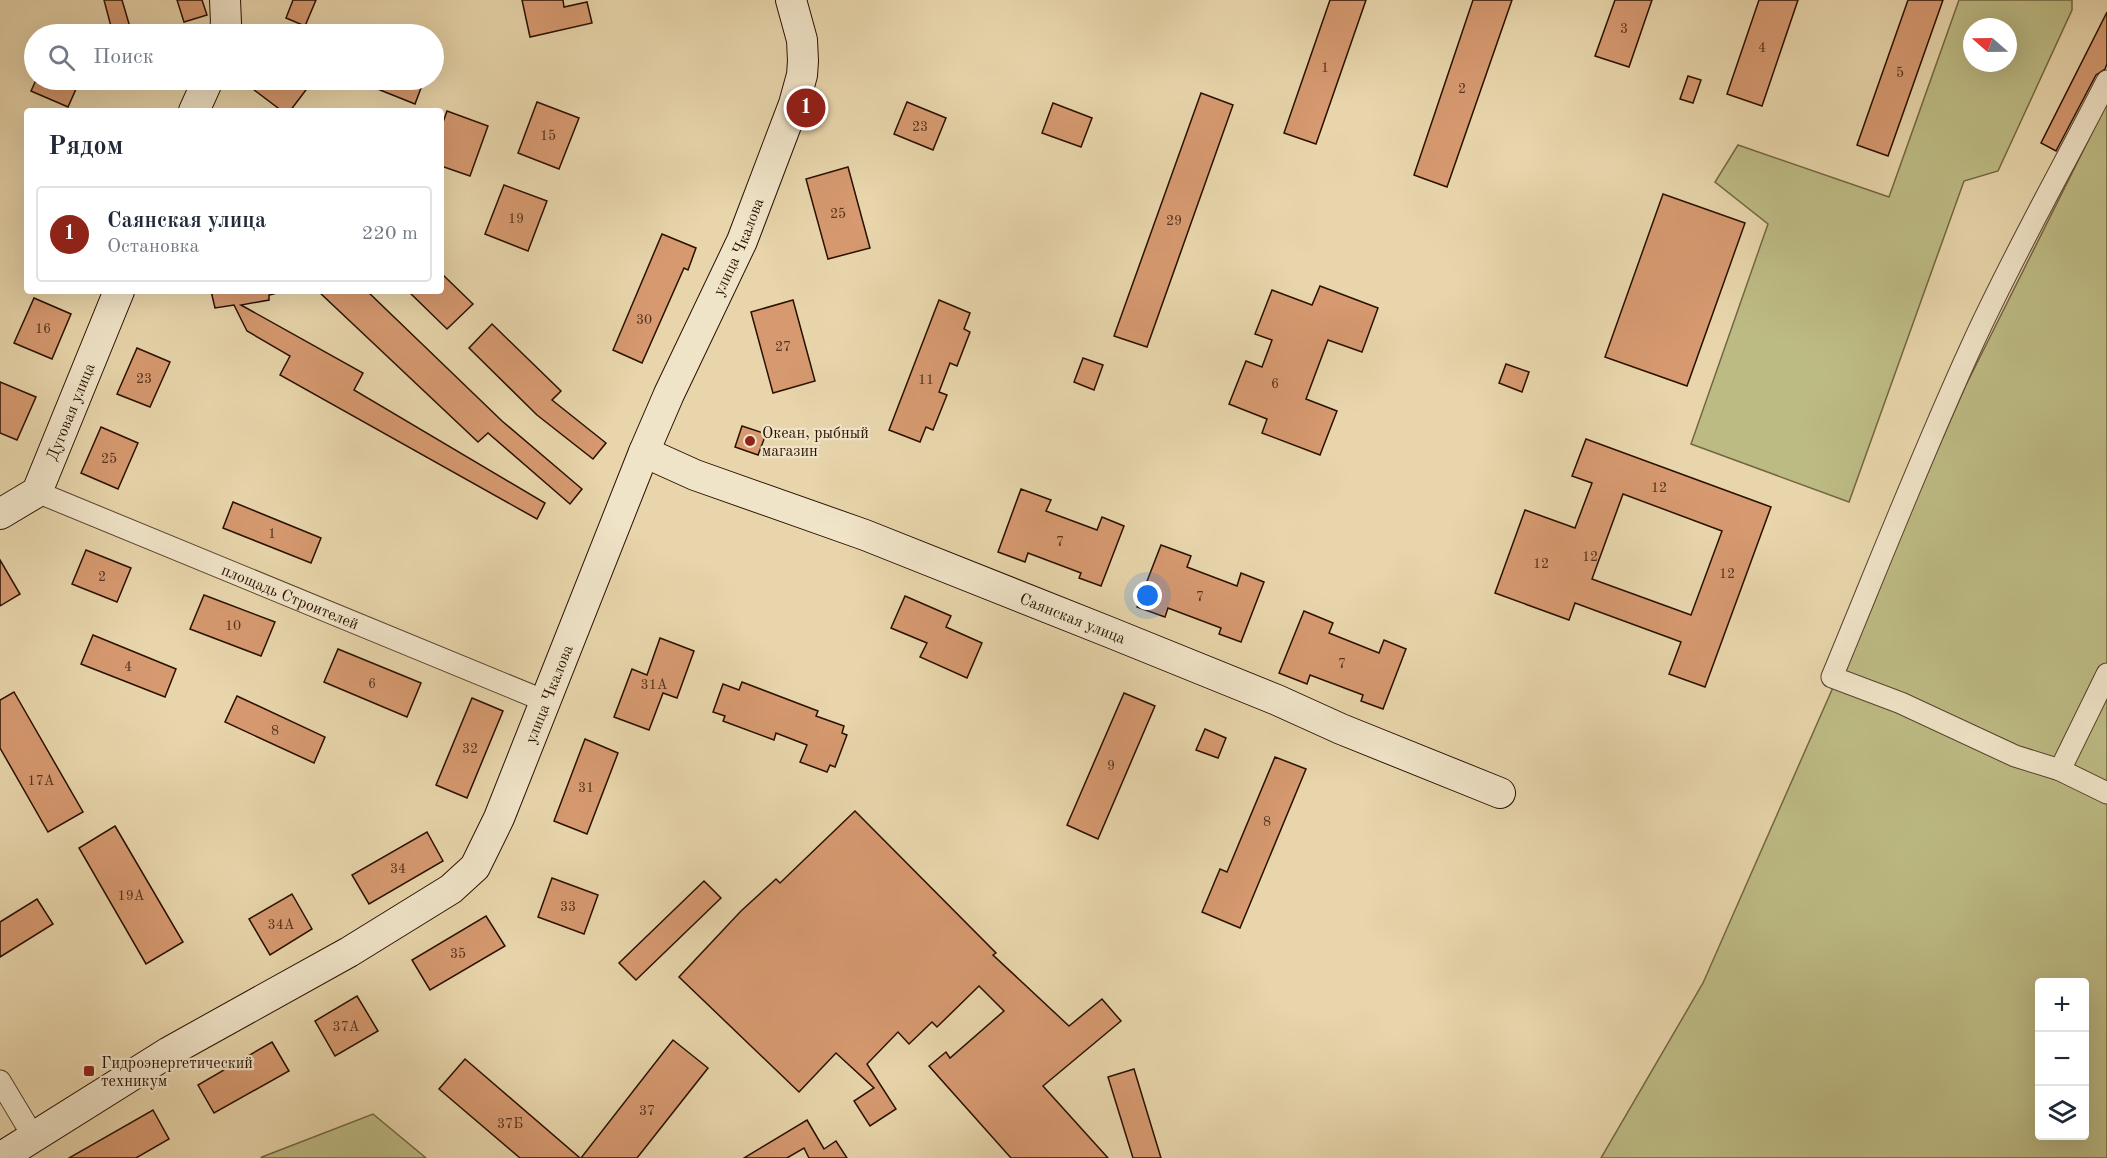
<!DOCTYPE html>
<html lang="ru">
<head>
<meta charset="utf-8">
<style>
	:root { --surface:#fff; --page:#f6f6f7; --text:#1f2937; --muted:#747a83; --line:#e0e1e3; --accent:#8f2418 }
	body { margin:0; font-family:"Old Standard TT",serif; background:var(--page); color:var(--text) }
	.controls { position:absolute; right:18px; bottom:18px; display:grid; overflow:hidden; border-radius:6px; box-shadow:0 6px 24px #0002 }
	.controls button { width:54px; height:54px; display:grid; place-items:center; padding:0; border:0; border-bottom:2px solid var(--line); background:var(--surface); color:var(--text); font:30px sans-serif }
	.compass { position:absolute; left:1963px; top:18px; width:54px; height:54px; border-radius:50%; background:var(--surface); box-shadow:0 6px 24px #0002; rotate:290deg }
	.you { position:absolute; left:1148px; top:596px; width:21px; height:21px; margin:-15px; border:4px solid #fff; border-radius:50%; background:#1a73e8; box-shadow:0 0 0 9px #1a73e833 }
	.badge { display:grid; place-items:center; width:39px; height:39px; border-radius:50%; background:var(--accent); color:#fff; font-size:20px; font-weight:700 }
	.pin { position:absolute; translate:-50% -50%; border:3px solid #fff; box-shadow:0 2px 6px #0006 }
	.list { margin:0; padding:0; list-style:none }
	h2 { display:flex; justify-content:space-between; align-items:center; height:78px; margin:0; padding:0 24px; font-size:26px }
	h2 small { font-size:20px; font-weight:400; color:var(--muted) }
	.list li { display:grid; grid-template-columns:39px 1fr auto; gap:18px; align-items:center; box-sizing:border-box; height:96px; margin:0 12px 12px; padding:0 12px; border:2px solid var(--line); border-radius:6px }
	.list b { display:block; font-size:22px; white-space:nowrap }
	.list p { margin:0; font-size:20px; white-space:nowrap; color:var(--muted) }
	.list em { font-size:20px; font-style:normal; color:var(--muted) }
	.icon { flex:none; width:33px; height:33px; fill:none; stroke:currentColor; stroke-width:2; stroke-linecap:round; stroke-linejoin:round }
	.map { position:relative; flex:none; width:2107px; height:1158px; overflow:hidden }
	.search { position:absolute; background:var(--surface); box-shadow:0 6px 24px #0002; left:24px; top:24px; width:420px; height:66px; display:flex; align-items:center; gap:15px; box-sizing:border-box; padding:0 21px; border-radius:33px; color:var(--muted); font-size:22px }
	.panel { position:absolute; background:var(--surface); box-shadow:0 6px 24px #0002; left:24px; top:108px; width:420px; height:186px; border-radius:6px }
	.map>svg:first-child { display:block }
	.green { fill:#bdbb84; stroke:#736642; stroke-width:1.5; fill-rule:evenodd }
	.building { fill:#d69970; stroke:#291000; stroke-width:1.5; fill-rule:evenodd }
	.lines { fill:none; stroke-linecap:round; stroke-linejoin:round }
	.street-casing { stroke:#59412b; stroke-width:23 }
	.secondary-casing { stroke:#291000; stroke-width:32 }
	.street { stroke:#f0e4c8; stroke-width:21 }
	.secondary { stroke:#f0e4c8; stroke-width:30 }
	.poi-dot { fill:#8f2418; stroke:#f0e4c8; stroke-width:2 }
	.labels { text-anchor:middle; stroke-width:4.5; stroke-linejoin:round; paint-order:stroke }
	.number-label { font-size:14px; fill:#54321c }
	.street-label { font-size:16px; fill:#291000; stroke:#f0e4c8 }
	.poi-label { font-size:16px; fill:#291000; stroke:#f0e4c8; text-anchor:start }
</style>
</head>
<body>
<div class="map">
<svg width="2107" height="1158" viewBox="0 0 2107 1158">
	<rect width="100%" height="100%" fill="#e8d5ab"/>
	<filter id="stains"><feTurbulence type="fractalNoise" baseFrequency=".00333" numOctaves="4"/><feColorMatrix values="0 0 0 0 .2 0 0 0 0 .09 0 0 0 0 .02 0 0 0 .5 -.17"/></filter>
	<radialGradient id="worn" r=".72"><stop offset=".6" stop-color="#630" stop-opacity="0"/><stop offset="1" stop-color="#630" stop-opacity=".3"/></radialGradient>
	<g class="green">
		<path d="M 1959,0 L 2072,0 L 2072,10 L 1998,171 L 1964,181 L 1849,502 L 1691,444 L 1768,224 L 1715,182 L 1738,145 L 1889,197 ZM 1972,27 L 2008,27 L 2008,63 L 1972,63 Z"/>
		<path d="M 2107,103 L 2107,1158 L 1601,1158 L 1703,983 L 1966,385 ZM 2040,982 L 2084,982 L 2084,1136 L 2040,1136 Z"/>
		<polygon points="373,1114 426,1158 261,1158 262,1157"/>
	</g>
	<g class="building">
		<polygon points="104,0 122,0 132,34 113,34"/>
		<polygon points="177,0 202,0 207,15 184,22"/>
		<polygon points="293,0 316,0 305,26 286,18"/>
		<polygon points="522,0 563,0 564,7 587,2 592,23 530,37"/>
		<polygon points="1330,0 1366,0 1316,144 1284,133"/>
		<polygon points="1473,0 1512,0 1447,187 1414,175"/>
		<polygon points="1615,0 1652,0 1629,67 1595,56"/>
		<polygon points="1759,0 1798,0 1762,106 1727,94"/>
		<polygon points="1908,0 1943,0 1888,156 1857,145"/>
		<polygon points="2107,12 2107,64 2105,69 2096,75 2056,151 2041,143"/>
		<polygon points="1688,76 1701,80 1693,103 1680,99"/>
		<polygon points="36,80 80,80 68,107 31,91"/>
		<polygon points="241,80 300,80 309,86 290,111 282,111"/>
		<polygon points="355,80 424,80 415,104"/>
		<polygon points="1201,93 1233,105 1147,347 1114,336"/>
		<polygon points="537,102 579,118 559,169 518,153"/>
		<polygon points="907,102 946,118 933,150 894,134"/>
		<polygon points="1053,103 1092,118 1081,147 1042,133"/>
		<polygon points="447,111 488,126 470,176 441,166 441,128"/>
		<polygon points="848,167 870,248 828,259 806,179"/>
		<polygon points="504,185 547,201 528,251 485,234"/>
		<polygon points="1663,194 1745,223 1687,386 1605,357"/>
		<polygon points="662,234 696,248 688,270 684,268 642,363 613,350"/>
		<polygon points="441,273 473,304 447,329 408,291 441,291"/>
		<polygon points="1320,286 1378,308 1362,352 1328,340 1306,399 1337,411 1320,455 1262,433 1267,419 1229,404 1246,361 1262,367 1272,340 1255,334 1272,290 1312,305"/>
		<polygon points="211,291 274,291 274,294 269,295 269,300 241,305 363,373 354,390 545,503 537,519 280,375 290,356 247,331 234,305 215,308"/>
		<polygon points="318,291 367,291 502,421 582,489 570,504 488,433 478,442"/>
		<polygon points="34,298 71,314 52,359 14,343"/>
		<polygon points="793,300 815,381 773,393 751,312"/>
		<polygon points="939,300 970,313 964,329 970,332 957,366 950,363 939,392 947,395 933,430 926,427 920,442 889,430"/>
		<polygon points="492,324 561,391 552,400 606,443 593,459 537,415 469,348"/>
		<polygon points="137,348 170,362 150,407 117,394"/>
		<polygon points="1083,358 1103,365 1094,390 1074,382"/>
		<polygon points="1506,364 1529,372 1522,392 1499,383"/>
		<polygon points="0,382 36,397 17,440 0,433"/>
		<polygon points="742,426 766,434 758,455 735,447"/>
		<polygon points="101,427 138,443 118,489 81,473"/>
		<path d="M 1586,439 L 1771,507 L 1705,687 L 1669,674 L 1681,642 L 1575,603 L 1569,620 L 1495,593 L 1525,510 L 1575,528 L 1592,483 L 1572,476 ZM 1623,494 L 1722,531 L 1691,615 L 1592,579 Z"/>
		<polygon points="1021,489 1051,500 1046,511 1097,530 1102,517 1124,526 1101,586 1079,578 1081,573 1028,553 1025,562 998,552"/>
		<polygon points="233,502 321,538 311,563 223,528"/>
		<polygon points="1161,545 1191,556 1187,567 1237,586 1241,573 1264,582 1241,642 1219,634 1221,628 1168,608 1165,617 1137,607"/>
		<polygon points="86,550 131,568 117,602 72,584"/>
		<polygon points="0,560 20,594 0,606"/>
		<polygon points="204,595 275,622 261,656 190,629"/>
		<polygon points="905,596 951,616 946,627 982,643 967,678 920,657 927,643 891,628"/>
		<polygon points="1304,611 1333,623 1329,633 1379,653 1384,640 1406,649 1383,709 1361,701 1363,695 1310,675 1307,684 1279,673"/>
		<polygon points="93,635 176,669 165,697 81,664"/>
		<polygon points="660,638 694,651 677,698 663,693 649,730 614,717 632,669 647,675"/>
		<polygon points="338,649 421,683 407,717 324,682"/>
		<polygon points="742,682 818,711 816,716 844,726 842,733 847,735 835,767 830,765 827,772 800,762 807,745 776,733 774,740 723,721 725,716 713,712 723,684 739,690"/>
		<polygon points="14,692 83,812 48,832 0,748 0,700"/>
		<polygon points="1124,693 1155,706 1098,839 1067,825"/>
		<polygon points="237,696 325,737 314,763 225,722"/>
		<polygon points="472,698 503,711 467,798 436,785"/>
		<polygon points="1205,729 1226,738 1218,758 1196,750"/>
		<polygon points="585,739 618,753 587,834 554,821"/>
		<polygon points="1275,757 1306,769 1240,928 1202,912 1220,869 1227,872"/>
		<polygon points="855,811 996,953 993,955 1069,1026 1102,999 1121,1021 1043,1086 1108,1158 1011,1158 929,1066 946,1052 950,1058 1004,1011 979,986 937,1027 932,1022 909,1044 898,1032 867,1064 896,1109 870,1126 854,1101 874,1088 836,1053 799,1092 679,977 741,911 776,879 780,883"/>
		<polygon points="115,826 183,942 146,964 79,848"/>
		<polygon points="427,832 443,861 369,904 352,875"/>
		<polygon points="552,878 598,895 584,934 538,917"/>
		<polygon points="704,881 721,898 636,980 619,963"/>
		<polygon points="292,894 312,929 270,955 249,919"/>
		<polygon points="37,899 53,924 0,957 0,922"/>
		<polygon points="486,916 505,946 430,990 412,960"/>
		<polygon points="357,996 378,1031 335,1056 315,1021"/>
		<polygon points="673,1040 708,1068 637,1158 581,1158"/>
		<polygon points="272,1042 289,1071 214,1113 198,1085"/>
		<polygon points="465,1059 580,1158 520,1158 439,1089"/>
		<polygon points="1134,1069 1161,1158 1133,1158 1108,1077"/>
		<polygon points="153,1110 169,1139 136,1158 69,1158"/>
		<polygon points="807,1120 824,1149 836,1141 847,1158 809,1158 804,1148 787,1158 744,1158"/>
	</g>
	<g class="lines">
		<defs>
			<g id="street">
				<path d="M 2107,81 C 2062,169 2013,255 1972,345 C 1922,454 1878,566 1832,677 L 1901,703 L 2015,756 L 2060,770 L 2107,793"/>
				<path id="s1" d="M 37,492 L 545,701"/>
				<polyline points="2060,770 2107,674"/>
				<polyline points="0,1081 33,1136"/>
			</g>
			<g id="secondary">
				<polyline points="224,34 226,23 225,0"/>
				<polyline points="194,111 208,80"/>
				<path id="s2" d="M 644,452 L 695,475 L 865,535 L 1109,632 L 1277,700 L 1341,729 L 1500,793"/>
				<path id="s3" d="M 0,514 L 37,492 L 119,291"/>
				<path id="s4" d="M 0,1158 L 169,1052 L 349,952 L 451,889 L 475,867 L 499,818 L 644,452 L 669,394 L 742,241 L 794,104 L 802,75 L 803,61 L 802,40 L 791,0"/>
			</g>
		</defs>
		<use href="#street" class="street-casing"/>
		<use href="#secondary" class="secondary-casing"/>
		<use href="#street" class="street"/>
		<use href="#secondary" class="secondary"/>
	</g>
	<g class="poi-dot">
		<circle cx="750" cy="441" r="6"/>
		<rect x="83" y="1065" width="12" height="12" rx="3"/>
	</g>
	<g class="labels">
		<g class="number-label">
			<text x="1624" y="33">3</text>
			<text x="1762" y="52">4</text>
			<text x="1325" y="72">1</text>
			<text x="1900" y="77">5</text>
			<text x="1462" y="93">2</text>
			<text x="920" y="131">23</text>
			<text x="548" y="140">15</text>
			<text x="838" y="218">25</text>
			<text x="516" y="223">19</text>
			<text x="1174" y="225">29</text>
			<text x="644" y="324">30</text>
			<text x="43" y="333">16</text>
			<text x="783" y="351">27</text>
			<text x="144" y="383">23</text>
			<text x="926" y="384">11</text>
			<text x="1275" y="388">6</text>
			<text x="109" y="463">25</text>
			<text x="1659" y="492">12</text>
			<text x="272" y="538">1</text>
			<text x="1060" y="546">7</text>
			<text x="1590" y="561">12</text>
			<text x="1541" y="568">12</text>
			<text x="1727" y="578">12</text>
			<text x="102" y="581">2</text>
			<text x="1200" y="601">7</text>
			<text x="233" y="630">10</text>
			<text x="1342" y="668">7</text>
			<text x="128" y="671">4</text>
			<text x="372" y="688">6</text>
			<text x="654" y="689">31А</text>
			<text x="275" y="735">8</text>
			<text x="470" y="753">32</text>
			<text x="1111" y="770">9</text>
			<text x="41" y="785">17А</text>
			<text x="586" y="792">31</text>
			<text x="1267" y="826">8</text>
			<text x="398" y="873">34</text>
			<text x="131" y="900">19А</text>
			<text x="568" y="911">33</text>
			<text x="281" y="929">34А</text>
			<text x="458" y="958">35</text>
			<text x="346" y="1031">37А</text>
			<text x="647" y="1115">37</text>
			<text x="510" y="1128">37Б</text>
		</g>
		<g class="street-label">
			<text dy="6" stroke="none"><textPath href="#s4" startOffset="1232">улица Чкалова</textPath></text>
			<text dy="6" stroke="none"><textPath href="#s3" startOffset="130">Дуговая улица</textPath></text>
			<text dy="6" stroke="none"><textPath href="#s1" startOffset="274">площадь Строителей</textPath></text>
			<text dy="6" stroke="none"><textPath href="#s2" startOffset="460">Саянская улица</textPath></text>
			<text dy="6" stroke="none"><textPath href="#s4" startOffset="746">улица Чкалова</textPath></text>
		</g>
		<g class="poi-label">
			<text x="762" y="438">Океан, рыбный<tspan x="762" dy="18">магазин</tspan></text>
			<text x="101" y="1068">Гидроэнергетический<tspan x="101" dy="18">техникум</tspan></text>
		</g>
	</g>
	<rect width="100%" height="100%" filter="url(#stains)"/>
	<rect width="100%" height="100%" fill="url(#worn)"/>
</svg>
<div class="controls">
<button>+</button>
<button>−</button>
<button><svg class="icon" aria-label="layers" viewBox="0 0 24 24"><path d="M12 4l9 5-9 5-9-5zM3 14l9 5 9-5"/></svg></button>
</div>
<svg class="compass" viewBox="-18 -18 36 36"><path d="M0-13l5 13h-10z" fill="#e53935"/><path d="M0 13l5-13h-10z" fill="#747a83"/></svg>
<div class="you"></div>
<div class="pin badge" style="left:806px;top:108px">1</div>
<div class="search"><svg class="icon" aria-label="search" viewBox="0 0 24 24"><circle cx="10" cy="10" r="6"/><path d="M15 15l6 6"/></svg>Поиск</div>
<section class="panel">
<h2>Рядом<small></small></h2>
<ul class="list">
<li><span class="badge">1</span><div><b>Саянская улица</b><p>Остановка</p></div><em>220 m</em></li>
</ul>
</section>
</div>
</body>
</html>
